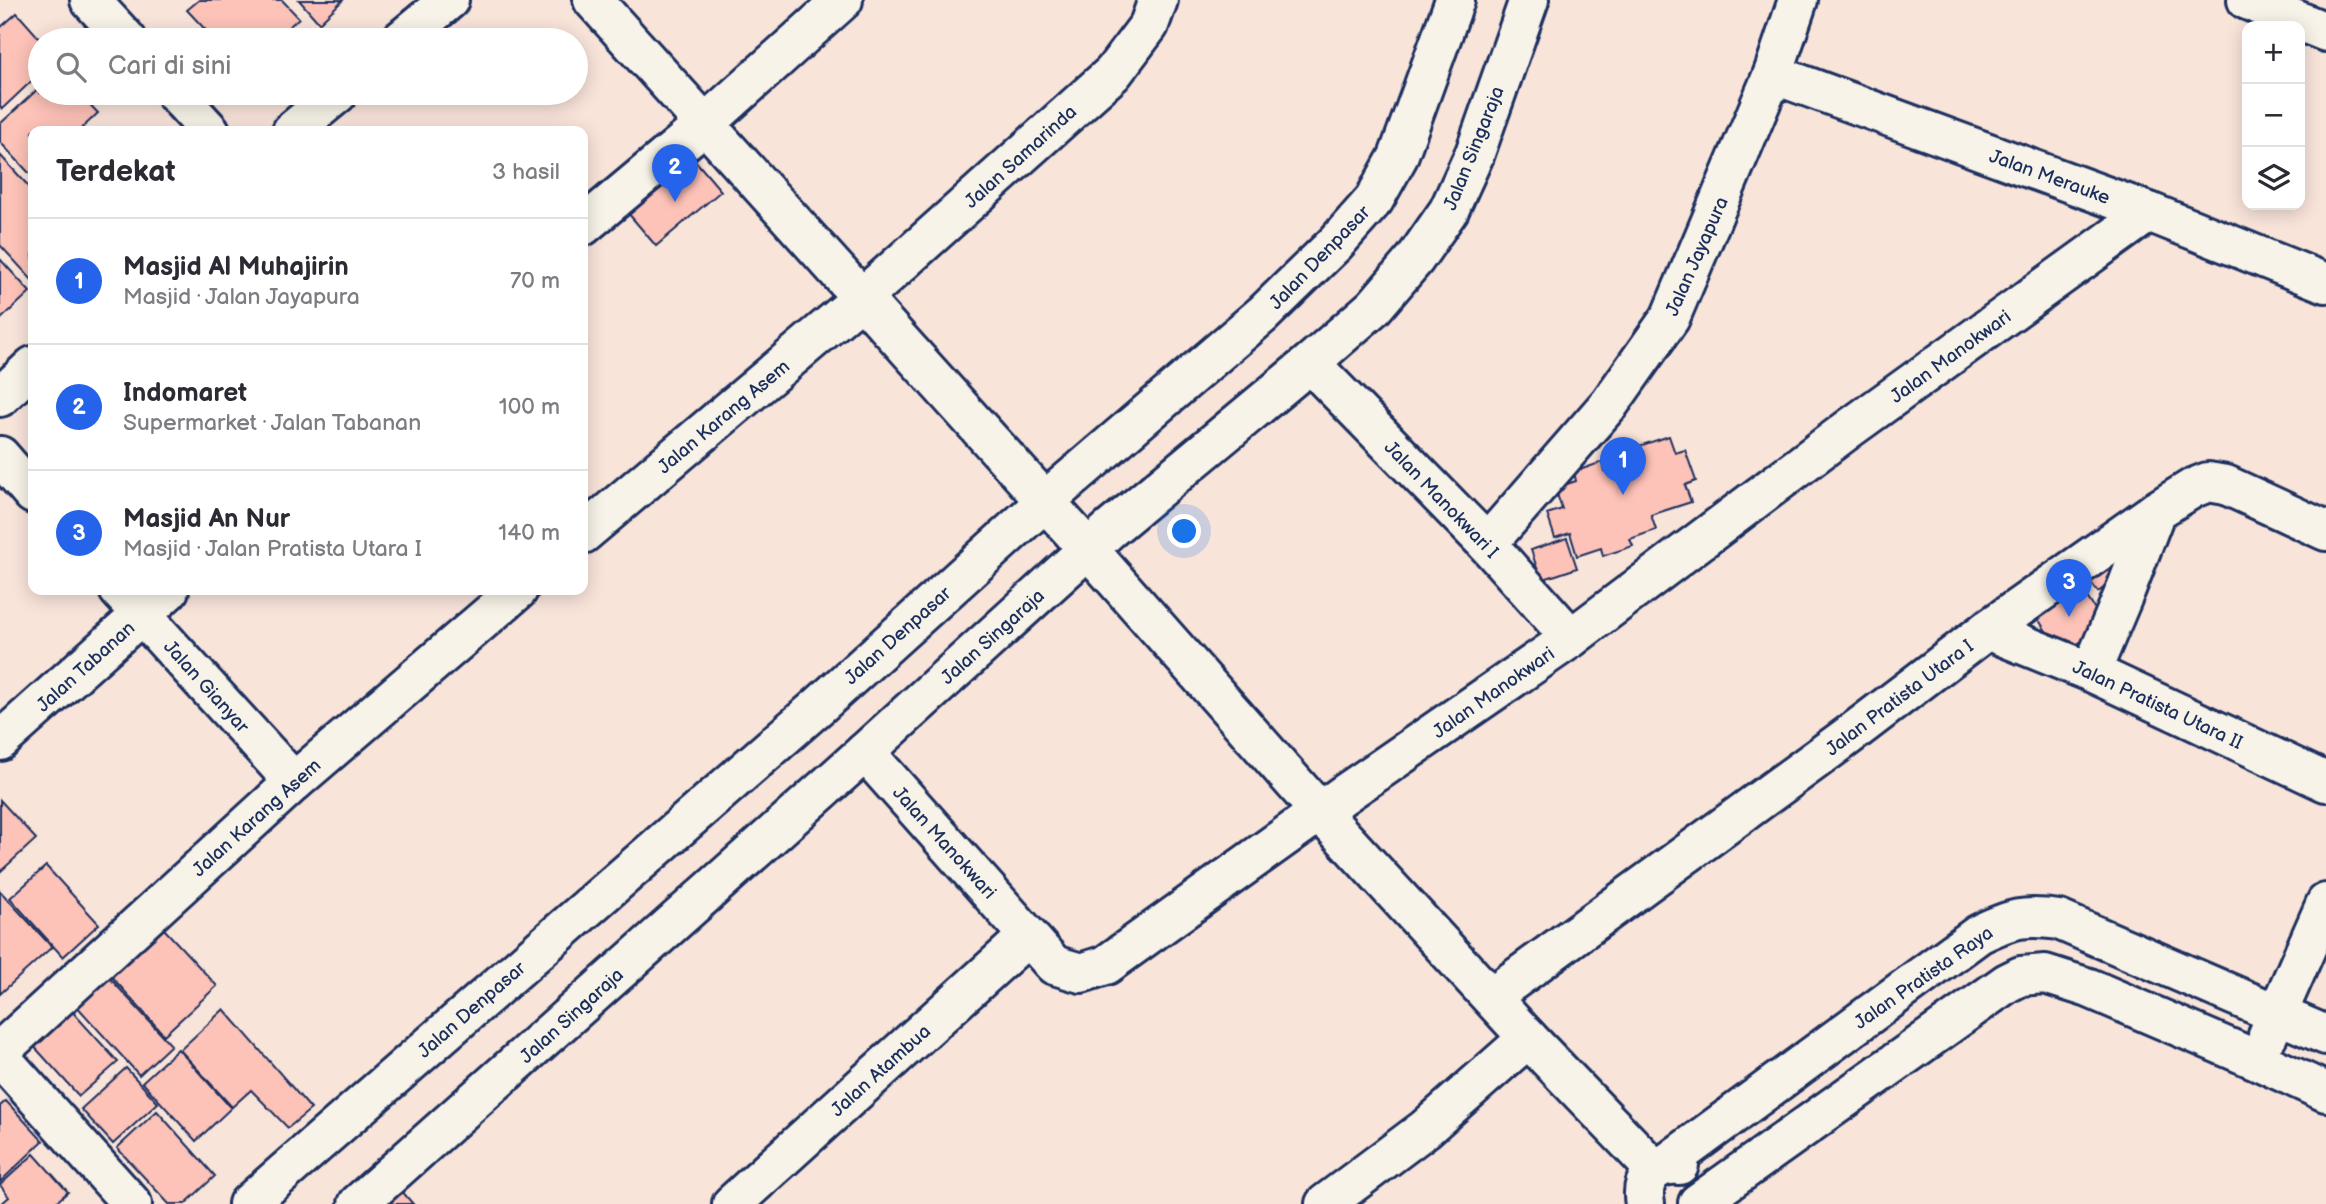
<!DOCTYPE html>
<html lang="id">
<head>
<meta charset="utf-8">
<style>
	:root { --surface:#fff; --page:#f7f7f7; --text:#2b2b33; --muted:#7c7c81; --line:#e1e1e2; --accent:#2563eb }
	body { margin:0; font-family:"Balsamiq Sans",sans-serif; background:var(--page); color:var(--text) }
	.controls { position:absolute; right:21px; top:21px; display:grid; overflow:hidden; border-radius:14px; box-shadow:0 4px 18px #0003 }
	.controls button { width:63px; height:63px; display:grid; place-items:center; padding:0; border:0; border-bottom:2px solid var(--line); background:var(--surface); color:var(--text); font:35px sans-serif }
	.you { position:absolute; left:1185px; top:532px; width:24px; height:24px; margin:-18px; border:5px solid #fff; border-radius:50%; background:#1a73e8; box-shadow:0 0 0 10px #1a73e833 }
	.badge { display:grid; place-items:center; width:46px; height:46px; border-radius:50%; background:var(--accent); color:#fff; font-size:23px; font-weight:700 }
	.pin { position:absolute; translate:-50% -58px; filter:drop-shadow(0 2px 4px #0008) }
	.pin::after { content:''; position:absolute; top:37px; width:24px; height:21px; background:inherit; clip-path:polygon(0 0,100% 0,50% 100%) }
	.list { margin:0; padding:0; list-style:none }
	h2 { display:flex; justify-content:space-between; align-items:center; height:91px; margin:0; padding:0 28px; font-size:30px }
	h2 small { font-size:23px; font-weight:400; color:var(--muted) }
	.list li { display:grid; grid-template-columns:46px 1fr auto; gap:21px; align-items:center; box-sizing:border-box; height:126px; padding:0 28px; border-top:2px solid var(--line) }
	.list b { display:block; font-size:26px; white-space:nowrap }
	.list p { margin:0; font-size:23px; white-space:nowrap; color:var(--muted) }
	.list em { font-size:23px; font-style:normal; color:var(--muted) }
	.icon { flex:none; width:38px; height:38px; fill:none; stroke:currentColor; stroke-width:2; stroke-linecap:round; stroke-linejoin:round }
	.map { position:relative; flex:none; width:2326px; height:1204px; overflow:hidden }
	.search { position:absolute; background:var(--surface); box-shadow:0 4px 18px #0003; left:28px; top:28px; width:560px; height:77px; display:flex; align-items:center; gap:18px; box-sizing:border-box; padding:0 24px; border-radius:38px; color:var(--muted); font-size:26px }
	.panel { position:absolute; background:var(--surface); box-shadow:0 4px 18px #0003; left:28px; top:126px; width:560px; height:469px; border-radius:14px }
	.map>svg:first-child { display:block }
	.building { fill:#fdc2b8; stroke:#1b2f5e; stroke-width:2 }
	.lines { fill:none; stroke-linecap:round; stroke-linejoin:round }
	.minor-casing { stroke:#1b2f5e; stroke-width:44 }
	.minor { stroke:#f7f3e8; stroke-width:38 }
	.labels { text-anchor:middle; stroke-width:7; stroke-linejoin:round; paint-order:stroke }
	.street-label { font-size:19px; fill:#1b2f5e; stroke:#f7f3e8 }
</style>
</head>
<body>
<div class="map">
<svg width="2326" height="1204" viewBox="0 0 2326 1204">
	<rect width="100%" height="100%" fill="#f9e4da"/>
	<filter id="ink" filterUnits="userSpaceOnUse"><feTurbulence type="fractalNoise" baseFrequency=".0143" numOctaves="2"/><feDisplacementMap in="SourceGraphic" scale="14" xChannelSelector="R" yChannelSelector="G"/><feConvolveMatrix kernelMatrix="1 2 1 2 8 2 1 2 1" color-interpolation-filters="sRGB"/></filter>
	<g filter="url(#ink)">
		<g class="building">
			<polygon points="199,0 282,0 299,18 274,40 215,40 187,10"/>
			<polygon points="299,0 343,0 319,23"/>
			<polygon points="17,13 41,40 40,73 2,109 0,106 0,28"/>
			<polygon points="40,87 40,93 79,93 98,113 79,131 33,131 33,173 31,175 0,142 0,124"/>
			<polygon points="0,155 33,191 33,281 0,245"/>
			<polygon points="693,158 721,191 656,246 628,213"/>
			<polygon points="0,259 30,292 0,320"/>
			<polygon points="1669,436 1675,453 1685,450 1696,481 1685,485 1691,502 1651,515 1656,530 1630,539 1633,546 1603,556 1601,548 1577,556 1570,533 1555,538 1547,514 1562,509 1555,488 1576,481 1574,472 1602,462 1604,471 1617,467 1612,455"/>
			<polygon points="1567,538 1577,568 1541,580 1531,550"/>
			<polygon points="2114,545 2131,568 2098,592 2081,569"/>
			<polygon points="2075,579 2106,626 2061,654 2031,608"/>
			<polygon points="0,800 36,839 0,872"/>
			<polygon points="46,866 99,924 63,957 10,898"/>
			<polygon points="0,891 52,947 0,994"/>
			<polygon points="164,929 217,986 164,1035 111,976"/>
			<polygon points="106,974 171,1045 139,1075 74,1003"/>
			<polygon points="69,1008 118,1062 79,1096 31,1043"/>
			<polygon points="224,1009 311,1109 288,1128 251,1090 232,1107 180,1050"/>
			<polygon points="178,1049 231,1108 196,1141 142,1082"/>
			<polygon points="126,1068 158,1103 113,1144 81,1109"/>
			<polygon points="6,1101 43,1141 0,1182 0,1106"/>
			<polygon points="157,1111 215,1176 185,1204 169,1204 117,1148"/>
			<polygon points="34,1154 68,1192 54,1204 1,1204 9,1197 0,1185"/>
			<polygon points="394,1182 413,1204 369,1204"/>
		</g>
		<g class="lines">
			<defs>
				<g id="minor">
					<polyline points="90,0 127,40"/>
					<polyline points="593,0 1081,541 1320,812 1528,1038 1654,1169"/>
					<polyline points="2247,0 2326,32"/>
					<polyline points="401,40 449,0"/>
					<polyline points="1773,74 2149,212 2326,283"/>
					<polyline points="175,93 210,131"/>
					<polyline points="292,131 338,93"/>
					<polyline points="583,226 705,124 843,0"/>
					<polyline points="1310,363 1487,544 1571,638"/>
					<polyline points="0,397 33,366"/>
					<polyline points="0,456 33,494"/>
					<polyline points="583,534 863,297 1113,73 1149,25 1158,0"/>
					<polyline points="1487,544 1610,403 1670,318 1773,74 1798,0"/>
					<polyline points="119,590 294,782"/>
					<polyline points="1987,630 2091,672 2326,782"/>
					<polyline points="2091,672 2126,589 2156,511"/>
					<polyline points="0,741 169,590"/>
					<polyline points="865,752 1054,965 1081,973 1106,965 1343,795 1571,638 1850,428 2149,212"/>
					<polyline points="1492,996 1848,736 1987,630 2156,511 2193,488 2208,482 2226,485 2326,531"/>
					<polyline points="2268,1035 2326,903"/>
					<polyline points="0,1051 294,782 518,590"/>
					<polyline points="0,1057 132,1204"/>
					<path d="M 1666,1164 L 1979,934 C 2012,918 2024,915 2059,920 L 2326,1035"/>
					<polyline points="1698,1203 2007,983 2021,976 2045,974 2089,988 2257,1060 2326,1092"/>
					<polyline points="248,1204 820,705 1059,489 1263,314 1336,243 1374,200 1398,157 1455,0"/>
					<polyline points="358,1204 865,752 1109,530 1310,363 1374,307 1415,259 1449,210 1475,153 1529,0"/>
					<polyline points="732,1204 1028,936"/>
					<polyline points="1325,1204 1425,1129 1528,1038"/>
					<path d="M 1645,1204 C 1640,1179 1654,1163 1679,1165"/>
				</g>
			</defs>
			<use href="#minor" class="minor-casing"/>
			<use href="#minor" class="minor"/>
		</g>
	</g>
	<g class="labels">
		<g class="street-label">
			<text transform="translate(1473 148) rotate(-68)" y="7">Jalan Singaraja</text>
			<text transform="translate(1020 156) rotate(-42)" y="7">Jalan Samarinda</text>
			<text transform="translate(2050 176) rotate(20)" y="7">Jalan Merauke</text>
			<text transform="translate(1696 256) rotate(-66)" y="7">Jalan Jayapura</text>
			<text transform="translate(1319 257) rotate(-46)" y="7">Jalan Denpasar</text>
			<text transform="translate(1950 356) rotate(-36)" y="7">Jalan Manokwari</text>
			<text transform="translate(723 416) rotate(-40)" y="7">Jalan Karang Asem</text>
			<text transform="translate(1442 499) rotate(46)" y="7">Jalan Manokwari I</text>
			<text transform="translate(897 635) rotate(-42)" y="7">Jalan Denpasar</text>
			<text transform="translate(992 636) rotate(-42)" y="7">Jalan Singaraja</text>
			<text transform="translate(85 666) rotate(-42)" y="7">Jalan Tabanan</text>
			<text transform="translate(207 686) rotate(48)" y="7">Jalan Gianyar</text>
			<text transform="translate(1493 692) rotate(-35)" y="7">Jalan Manokwari</text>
			<text transform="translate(1899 697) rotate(-37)" y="7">Jalan Pratista Utara I</text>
			<text transform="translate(2158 704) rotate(25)" y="7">Jalan Pratista Utara II</text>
			<text transform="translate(256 817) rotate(-42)" y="7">Jalan Karang Asem</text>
			<text transform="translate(945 842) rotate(48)" y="7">Jalan Manokwari</text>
			<text transform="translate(1923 977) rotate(-35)" y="7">Jalan Pratista Raya</text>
			<text transform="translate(471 1009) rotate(-41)" y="7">Jalan Denpasar</text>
			<text transform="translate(571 1015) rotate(-42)" y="7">Jalan Singaraja</text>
			<text transform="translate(880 1070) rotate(-42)" y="7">Jalan Atambua</text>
		</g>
	</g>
</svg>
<div class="controls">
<button>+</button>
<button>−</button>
<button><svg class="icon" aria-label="layers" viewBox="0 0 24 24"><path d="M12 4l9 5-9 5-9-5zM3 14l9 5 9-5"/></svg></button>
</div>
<div class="you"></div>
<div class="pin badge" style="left:1623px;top:495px">1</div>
<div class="pin badge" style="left:675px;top:202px">2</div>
<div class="pin badge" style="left:2069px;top:617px">3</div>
<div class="search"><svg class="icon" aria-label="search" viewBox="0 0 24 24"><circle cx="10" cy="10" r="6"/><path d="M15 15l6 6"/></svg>Cari di sini</div>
<section class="panel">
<h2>Terdekat<small>3 hasil</small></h2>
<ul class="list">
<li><span class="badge">1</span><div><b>Masjid Al Muhajirin</b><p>Masjid · Jalan Jayapura</p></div><em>70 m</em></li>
<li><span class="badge">2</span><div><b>Indomaret</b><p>Supermarket · Jalan Tabanan</p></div><em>100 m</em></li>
<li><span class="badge">3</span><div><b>Masjid An Nur</b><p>Masjid · Jalan Pratista Utara I</p></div><em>140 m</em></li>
</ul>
</section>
</div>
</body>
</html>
